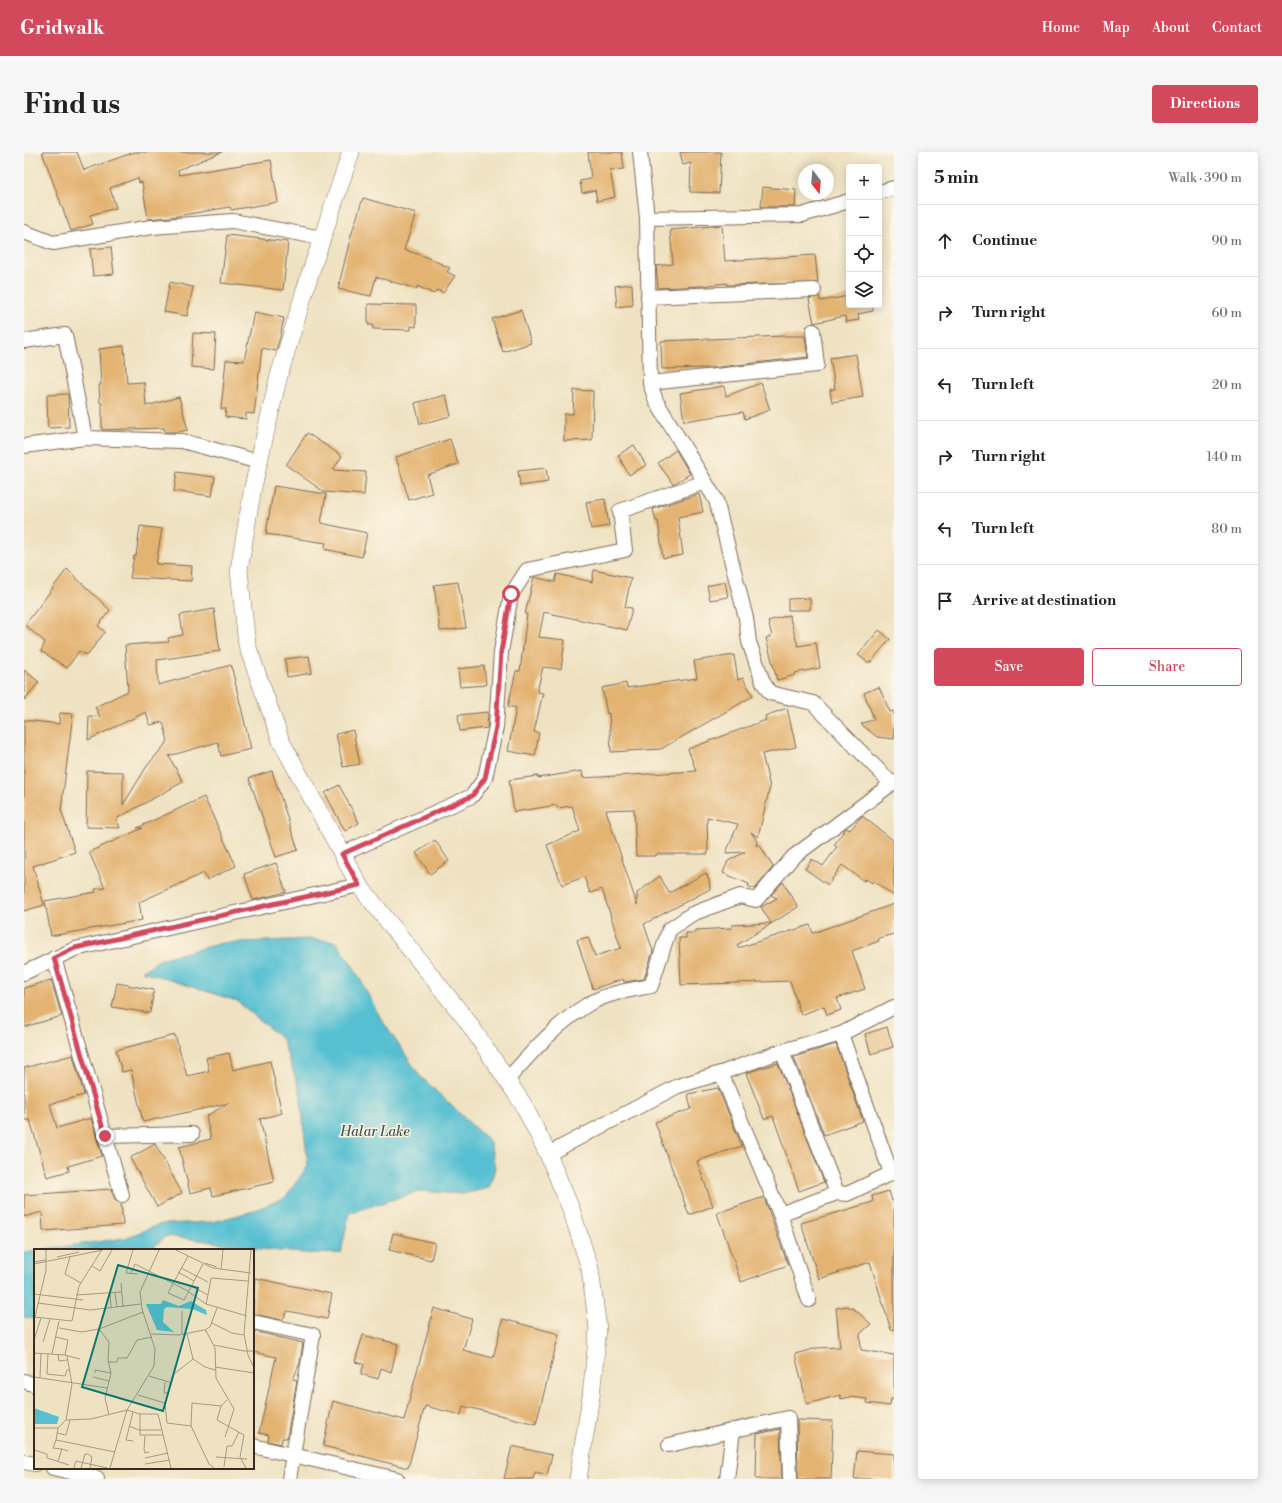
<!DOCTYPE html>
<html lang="en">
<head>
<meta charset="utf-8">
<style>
	:root { --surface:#fff; --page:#f6f6f6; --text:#202124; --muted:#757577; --line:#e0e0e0; --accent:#d1495b }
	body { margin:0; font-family:"Libre Bodoni",serif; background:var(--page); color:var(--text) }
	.controls { position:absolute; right:12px; top:12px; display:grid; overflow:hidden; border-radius:4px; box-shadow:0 2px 10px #0003 }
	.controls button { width:36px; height:36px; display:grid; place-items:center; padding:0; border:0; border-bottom:1px solid var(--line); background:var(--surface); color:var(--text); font:20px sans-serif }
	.compass { position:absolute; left:774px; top:12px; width:36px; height:36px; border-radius:50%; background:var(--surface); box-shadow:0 2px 10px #0003; rotate:164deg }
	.stop { position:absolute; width:12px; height:12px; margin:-9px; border:3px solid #d1495b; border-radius:50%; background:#fff }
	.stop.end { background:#d1495b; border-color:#fff; box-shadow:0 1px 4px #0008 }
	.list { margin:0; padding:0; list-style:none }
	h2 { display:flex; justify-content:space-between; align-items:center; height:52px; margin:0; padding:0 16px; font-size:17px }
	h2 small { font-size:13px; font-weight:400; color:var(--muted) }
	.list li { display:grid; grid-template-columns:26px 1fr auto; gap:12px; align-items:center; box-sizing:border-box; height:72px; padding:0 16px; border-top:1px solid var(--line) }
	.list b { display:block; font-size:15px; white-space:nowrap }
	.list em { font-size:13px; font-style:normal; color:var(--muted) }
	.actions { display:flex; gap:8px; padding:12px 16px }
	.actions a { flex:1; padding:9px 0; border:1px solid var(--accent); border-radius:4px; text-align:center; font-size:14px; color:var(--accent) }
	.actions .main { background:var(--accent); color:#fff }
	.icon { flex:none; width:22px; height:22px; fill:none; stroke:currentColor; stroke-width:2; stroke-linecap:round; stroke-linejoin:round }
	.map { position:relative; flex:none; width:870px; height:1327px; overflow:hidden; border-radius:4px }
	header { display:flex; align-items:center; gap:24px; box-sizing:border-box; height:56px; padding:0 20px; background:var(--accent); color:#fff }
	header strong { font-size:19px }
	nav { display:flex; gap:22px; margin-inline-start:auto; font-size:14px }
	.intro { display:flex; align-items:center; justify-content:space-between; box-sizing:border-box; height:96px; padding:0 24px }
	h1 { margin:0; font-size:28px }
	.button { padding:10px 18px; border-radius:4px; background:var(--accent); color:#fff; font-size:14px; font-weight:700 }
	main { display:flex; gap:24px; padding:0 24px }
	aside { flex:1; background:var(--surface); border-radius:4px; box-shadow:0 2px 10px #0003 }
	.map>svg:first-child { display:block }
	.water { fill:#56c0d2; stroke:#487578 }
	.building { fill:#e3b372 }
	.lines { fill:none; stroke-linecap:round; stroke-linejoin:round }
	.minor-casing { stroke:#7a6a57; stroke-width:16 }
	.tertiary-casing { stroke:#7a6a57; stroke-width:18 }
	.minor { stroke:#fff; stroke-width:14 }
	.tertiary { stroke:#fff; stroke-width:17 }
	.route { stroke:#d1495b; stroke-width:5 }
	.labels { text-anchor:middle; stroke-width:3; stroke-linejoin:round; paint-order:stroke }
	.water-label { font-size:14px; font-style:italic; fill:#435754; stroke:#fcf5e5 }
	.inset-road { fill:none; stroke:#a79880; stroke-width:1 }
	.view { fill:#0f766e; fill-opacity:0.15; stroke:#0f766e; stroke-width:2 }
	.inset-edge { fill:none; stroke:#3b2a1e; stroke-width:2 }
</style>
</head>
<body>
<header>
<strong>Gridwalk</strong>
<nav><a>Home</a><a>Map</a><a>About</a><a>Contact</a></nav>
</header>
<div class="intro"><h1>Find us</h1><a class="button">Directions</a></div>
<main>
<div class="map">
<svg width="870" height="1327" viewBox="0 0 870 1327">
	<rect width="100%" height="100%" fill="#fcf5e5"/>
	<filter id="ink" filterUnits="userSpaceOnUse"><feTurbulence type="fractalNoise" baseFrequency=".025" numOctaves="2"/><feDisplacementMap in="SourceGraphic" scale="8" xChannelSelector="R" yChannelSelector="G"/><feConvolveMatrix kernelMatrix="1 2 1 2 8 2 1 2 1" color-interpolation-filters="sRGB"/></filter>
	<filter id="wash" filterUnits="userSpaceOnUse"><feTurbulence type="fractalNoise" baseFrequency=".012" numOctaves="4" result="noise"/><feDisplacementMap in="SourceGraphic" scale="16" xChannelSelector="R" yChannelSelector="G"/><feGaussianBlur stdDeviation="0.9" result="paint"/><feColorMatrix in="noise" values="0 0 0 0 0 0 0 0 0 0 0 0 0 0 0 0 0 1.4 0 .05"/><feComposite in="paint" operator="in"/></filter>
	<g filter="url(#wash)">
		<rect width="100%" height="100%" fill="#efe2c2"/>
		<g class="water">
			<path d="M 286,787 L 312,790 L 329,814 L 357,867 L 396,924 L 466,990 L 471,1016 L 465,1036 L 439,1042 L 396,1039 L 325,1061 L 317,1101 C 258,1104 201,1090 142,1084 L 126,1098 L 15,1098 L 101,1086 L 137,1072 L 189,1070 L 226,1060 L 261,1046 L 284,1014 L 276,939 L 258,887 L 213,849 L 118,819 L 139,806 L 198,791 Z"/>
			<polygon points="11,1099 11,1167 0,1165 0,1100"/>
		</g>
		<g id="blocks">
			<g class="building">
				<polygon points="18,0 53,0 60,18 111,0 198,0 154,18 155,23 247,8 254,50 207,58 206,55 147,65 124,67 118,30 115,31 114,26 86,36 92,56 66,63 69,72 47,79"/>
				<polygon points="564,0 598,0 600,17 586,18 591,45 573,49 571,38 558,41 556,29 567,27"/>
				<polygon points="656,0 697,0 695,41 666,40 667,11 659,13"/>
				<polygon points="739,35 772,38 771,55 737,55"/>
				<polygon points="339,46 392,61 380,98 400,104 426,116 423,120 431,124 419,141 413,138 410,142 393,134 393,137 352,125 347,144 314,137 326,87"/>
				<polygon points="698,73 701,109 791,103 794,131 703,133 703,131 677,134 634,136 632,114 649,112 646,78"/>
				<polygon points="203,83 264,90 259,138 197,131"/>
				<polygon points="87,95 90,122 69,124 66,97"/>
				<polygon points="146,130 169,135 163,164 140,160"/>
				<polygon points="608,132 609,153 593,155 591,134"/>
				<polygon points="795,144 796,149 825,144 825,153 848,153 849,159 834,162 835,168 822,170 821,164 790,171 785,147"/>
				<polygon points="344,152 392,153 392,175 387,174 387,178 349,177 349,173 344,173"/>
				<polygon points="497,158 507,191 479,200 468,167"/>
				<polygon points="230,160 260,166 256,185 252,199 238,196 230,262 222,261 222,267 201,265 202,257 197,257 202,208 220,209"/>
				<polygon points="169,181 192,182 190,217 167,215"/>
				<polygon points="760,184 781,184 784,205 685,216 638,217 637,189"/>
				<polygon points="100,194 103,231 120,230 122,254 155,245 164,278 153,280 141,280 140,276 78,278 78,251 76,251 75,233 77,233 75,197"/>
				<polygon points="832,202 839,245 808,250 806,238 811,237 806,206"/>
				<polygon points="737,231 746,258 721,267 719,260 660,269 656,241 700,234 702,244"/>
				<polygon points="550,238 569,239 568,288 540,289 540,262 549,262"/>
				<polygon points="44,242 45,275 24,276 23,243"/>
				<polygon points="422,243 427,264 396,272 391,251"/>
				<polygon points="283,281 318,304 309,318 342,320 340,343 300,340 262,313"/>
				<polygon points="426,287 434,312 403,323 408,341 385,348 372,305"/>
				<polygon points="610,293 622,313 605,323 594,303"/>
				<polygon points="652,298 666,322 649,332 634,311"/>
				<polygon points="522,316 524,330 496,334 494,319"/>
				<polygon points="153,320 191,325 188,344 150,339"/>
				<polygon points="250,334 302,342 297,371 343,381 338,405 300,397 302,391 242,382"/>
				<polygon points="675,342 679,360 654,365 659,403 639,406 634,369 632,369 629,357"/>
				<polygon points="581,347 585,374 567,377 562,350"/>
				<polygon points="116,374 138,377 132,412 168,414 167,429 106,426 110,404 112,404"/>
				<polygon points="43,417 86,458 74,474 81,480 64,502 60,502 55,499 43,516 17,499 21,490 1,473"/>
				<polygon points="570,418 607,426 601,455 608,456 603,478 520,460 515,485 541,488 537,517 519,515 513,540 519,541 510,580 515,581 511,604 484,599 492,556 484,554 492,519 496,519 503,462 501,462 510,425 531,430 533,422 568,430"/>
				<polygon points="434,430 442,476 416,479 410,433"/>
				<polygon points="701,430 704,445 686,448 683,434"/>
				<polygon points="786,446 786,458 764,458 764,447"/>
				<polygon points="190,457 196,499 133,508 134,533 207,513 227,597 197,604 194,590 145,604 159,630 92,667 96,676 62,675 63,619 99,620 99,653 123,614 144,589 139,570 126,573 122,560 64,588 65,564 76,565 71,555 104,539 101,493 145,490 144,486 159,483 156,463"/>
				<polygon points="765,463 774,494 792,491 796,516 771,521 771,523 753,528 742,486 748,484 744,469"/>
				<polygon points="855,478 866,487 847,510 843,510 834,503"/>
				<polygon points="710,503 714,528 719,526 729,544 637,597 587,600 585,561 583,562 578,536 602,531 603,536 673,526 670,509"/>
				<polygon points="285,504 288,521 263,525 261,507"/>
				<polygon points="460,514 462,533 436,535 434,517"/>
				<polygon points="0,518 15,530 0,548"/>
				<polygon points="855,535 866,560 870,559 870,587 853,585 837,572 850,567 840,541"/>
				<polygon points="763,556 772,595 738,602 746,635 734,685 727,680 733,689 732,694 735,692 749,715 731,737 724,734 725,732 699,721 704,709 721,700 702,701 714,672 683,665 684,702 632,702 632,704 612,704 610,657 582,658 613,753 613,741 636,724 645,741 682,721 685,728 686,737 620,772 629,799 620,827 600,830 599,827 569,837 553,788 564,785 571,804 597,796 578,737 566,741 560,725 538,733 523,693 556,679 548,654 533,656 533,653 490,660 485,628 514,624 514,626 558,619 559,626 672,619 664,597 742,568 741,564"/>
				<polygon points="464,560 463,576 436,579 434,563"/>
				<polygon points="36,561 49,562 37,658 51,700 9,714 20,753 0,759 0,568 35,572"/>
				<polygon points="329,578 336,612 319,615 312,582"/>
				<polygon points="248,619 274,698 252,705 225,626"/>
				<polygon points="315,633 335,671 321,679 301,641"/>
				<polygon points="180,645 212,714 183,728 180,721 115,750 118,768 27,784 21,749 72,740 71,737 81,736 65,700 119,676 113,676"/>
				<polygon points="838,664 870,689 870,744 850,729 848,731 842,727 840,729 818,713 804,733 781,717 788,707 799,714 813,695 810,693 822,676 826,678"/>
				<polygon points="411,688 425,709 406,722 392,701"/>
				<polygon points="252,711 262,740 229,748 220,722"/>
				<polygon points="759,730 774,755 713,793 714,796 786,773 789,781 870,752 870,782 854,786 855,789 828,799 841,837 813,846 817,858 803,863 800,854 777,863 766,829 657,833 655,786 662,786 662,781 671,781 671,778 708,776 708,773 747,771 737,755 753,746 747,743"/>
				<polygon points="27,828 38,864 0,875 0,836"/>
				<polygon points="93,831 130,838 126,861 88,855"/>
				<polygon points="863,875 869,895 847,902 841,882"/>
				<polygon points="151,883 163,924 185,919 182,906 205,901 209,918 246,909 258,961 236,967 250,1030 189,1044 187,1036 166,1041 155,995 187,987 182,964 205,951 119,970 107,918 98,920 92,898"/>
				<polygon points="812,892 839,969 800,983 770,905"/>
				<polygon points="49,903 60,943 26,952 33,976 67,966 78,1004 44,1014 45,1019 23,1025 6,968 0,968 0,916"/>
				<polygon points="754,911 800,1030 775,1039 749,964 740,967 722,921"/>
				<polygon points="694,936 718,994 673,1009 689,1054 665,1063 631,970 667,957 664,942"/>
				<polygon points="131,992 158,1041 133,1055 106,1006"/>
				<polygon points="87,1037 92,1049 97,1051 99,1073 19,1079 18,1060 0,1065 0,1043"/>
				<polygon points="865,1039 868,1049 870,1048 870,1178 867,1178 846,1110 795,1127 777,1071 849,1050 848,1044"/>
				<polygon points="740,1045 764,1113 717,1130 693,1061"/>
				<polygon points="369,1081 411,1091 407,1108 365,1098"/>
				<polygon points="231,1126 308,1142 303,1167 264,1159 258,1168 229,1162"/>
				<polygon points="823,1154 830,1157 847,1172 836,1182 837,1198 870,1203 870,1247 867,1247 866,1254 843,1251 843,1247 826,1245 817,1247 816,1243 783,1252 771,1202 793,1196 816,1195 812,1156"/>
				<polygon points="410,1156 448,1167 439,1198 469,1206 479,1167 535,1182 512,1272 439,1254 437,1263 401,1254 384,1316 299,1294 309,1249 380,1268"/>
				<polygon points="229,1179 279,1191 276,1211 269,1227 273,1228 263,1286 258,1286 257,1292 244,1289 245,1283 235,1281 252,1205 229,1200"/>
				<polygon points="339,1183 374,1192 367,1220 357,1216 354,1227 337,1222 340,1212 331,1210"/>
				<polygon points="773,1268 809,1269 807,1327 774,1327"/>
				<polygon points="756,1277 758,1327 732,1327 733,1282"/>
				<polygon points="488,1294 528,1303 523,1323 511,1320 509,1327 480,1327"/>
				<polygon points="833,1299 870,1302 870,1327 830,1327"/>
			</g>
		</g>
	</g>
	<g filter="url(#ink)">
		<use href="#blocks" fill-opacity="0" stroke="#7a6a57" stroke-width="1"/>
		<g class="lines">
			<defs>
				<g id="minor">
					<polyline points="616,0 623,66 626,231 632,249 692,348 722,466 725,490 739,530 746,541 789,551 867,631"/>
					<polyline points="855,40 870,36"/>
					<polyline points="623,66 778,63 825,49"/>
					<polyline points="0,80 29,91 128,75 209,69 298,86"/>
					<polyline points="624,145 790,138"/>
					<polyline points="0,189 41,183 61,286"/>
					<polyline points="626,231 793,213 789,179"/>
					<polyline points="0,294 61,286 158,289 235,310"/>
					<polyline points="318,702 448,644 461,626 472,575 477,500 487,443 503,418 601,398 596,359 681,330"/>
					<polyline points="30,806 98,1043"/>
					<polyline points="0,821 51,797 335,733"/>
					<polyline points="817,882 867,1021"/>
					<polyline points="758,899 813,1041"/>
					<polyline points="697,921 756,1062 785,1148"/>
					<path d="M 483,928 C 507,901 531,873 563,853 C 582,841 606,838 627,834 L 645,778 L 668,762 L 716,744 L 732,748 L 769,705 L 870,630"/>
					<polyline points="81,984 168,982"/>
					<polyline points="524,1002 654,934 697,921 758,899 817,882 870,855"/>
					<polyline points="756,1062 813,1041 823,1042 870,1020"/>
					<polyline points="229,1170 289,1183 265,1327"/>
					<polyline points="0,1229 11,1233"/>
					<polyline points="645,1293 764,1266 766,1327"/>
					<polyline points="229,1294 373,1327"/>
					<polyline points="0,1310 11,1312"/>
					<polyline points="29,1316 73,1326"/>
					<polyline points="703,1327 709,1278"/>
				</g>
				<polyline id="tertiary" points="327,0 285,125 254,227 229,335 215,418 223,493 257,589 335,733 444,870 499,952 524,1002 547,1057 566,1117 574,1177 567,1244 554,1327"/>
			</defs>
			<use href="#minor" class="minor-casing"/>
			<use href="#tertiary" class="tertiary-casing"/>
			<use href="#minor" class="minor"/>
			<use href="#tertiary" class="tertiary"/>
		</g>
	</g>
	<g class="lines" filter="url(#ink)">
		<polyline class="route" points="81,984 30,806 51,796 335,733 318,702 448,644 461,626 472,575 477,500 487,442"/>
	</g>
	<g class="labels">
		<g class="water-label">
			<text x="351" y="984">Halar Lake</text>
		</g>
	</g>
	<g transform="translate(10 1097)">
		<rect width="220" height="220" fill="#efe2c2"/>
		<path d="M 129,51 L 145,57 L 157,52 L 172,61 L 173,66 L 158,60 L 133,58 L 130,60 L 129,73 L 140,83 L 123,81 L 112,55 L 127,55 ZM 0,159 L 25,168 L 23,175 L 0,175 Z" fill="#56c0d2"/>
		<path class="inset-road" d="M 99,1 L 92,24 L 104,25M 142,1 L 179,19 L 217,24M 217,1 L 210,85 L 214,106 L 220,119M 154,7 L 134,44 L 150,51 L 169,15M 23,8 L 45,3M 36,8 L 31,25 L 47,34M 0,13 L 12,11M 171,14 L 183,18M 0,15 L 69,1M 58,17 L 66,22 L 78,1M 147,19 L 174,33M 187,20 L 189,1M 144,23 L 160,32M 97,24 L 101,15 L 152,41 L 172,55 L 213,67M 87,34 L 89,58M 157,37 L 174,46 L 172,55M 76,44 L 77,58M 81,44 L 83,58M 0,45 L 49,51M 42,46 L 87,43M 174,46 L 177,29 L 214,32M 4,54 L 56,61 L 107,55M 0,68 L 38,72 L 45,37 L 67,2M 1,68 L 12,21 L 12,1M 178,74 L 198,84 L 210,86M 25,79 L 48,83 L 65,80 L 109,63M 65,80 L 75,93 L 74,111 L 77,124 L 71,149 L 75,166M 172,80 L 176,78 L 183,59M 172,83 L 171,80 L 181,99 L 182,129 L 200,160 L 191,188M 117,85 L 145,86 L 170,81M 153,85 L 159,110 L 171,118 L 181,121M 148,86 L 148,62M 22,88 L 34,91 L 31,106M 0,91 L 7,69M 9,93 L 16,70M 180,96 L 210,102 L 220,102M 0,104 L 31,106 L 46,110M 14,104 L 13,125 L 31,127 L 33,121 L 36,121M 18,105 L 25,72M 24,106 L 25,112 L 33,111M 75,113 L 83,113 L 84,109 L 93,109 L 103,91 L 118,88M 181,118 L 220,124M 61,124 L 61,121 L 77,124M 115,127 L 138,134M 0,128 L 73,139M 59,128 L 75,132M 6,129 L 7,104M 131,133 L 130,144 L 135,144M 104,146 L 131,154M 193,151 L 187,157 L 183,171 L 210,186 L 206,208 L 212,219M 106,165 L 106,186 L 129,186M 32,171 L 57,170 L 93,161 L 106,165 L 124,165 L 137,219M 95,177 L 105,181 L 127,181M 157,177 L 133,174 L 131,154 L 140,125 L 159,110M 0,179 L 24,179 L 32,171 L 38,135 L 33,107M 23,184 L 32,186 L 36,171M 111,187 L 110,200 L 111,204 L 115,203M 22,191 L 24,179M 99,192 L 92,191 L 99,163M 28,200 L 19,199 L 22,191 L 81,203M 0,201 L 13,205 L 13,209 L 35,216M 182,208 L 213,210M 111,209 L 134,204M 24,212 L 28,200 L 34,202M 111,215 L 136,211M 190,218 L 193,197 L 198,197 L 205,183M 40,219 L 42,212 L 73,219M 47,219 L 51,205 L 54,205 L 58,208 L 56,219M 76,219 L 93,161 L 120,117 L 121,100 L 108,60 L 106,43 L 125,1M 180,219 L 175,215 L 157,177 L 158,154 L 187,157"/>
		<path class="view" d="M 84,16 L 164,39 L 129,162 L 48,138 Z"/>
		<rect width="220" height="220" class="inset-edge"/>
	</g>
</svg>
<div class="controls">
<button>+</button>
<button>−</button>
<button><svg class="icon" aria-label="locate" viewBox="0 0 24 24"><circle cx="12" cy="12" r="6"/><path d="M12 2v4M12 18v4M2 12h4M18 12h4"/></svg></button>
<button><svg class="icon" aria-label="layers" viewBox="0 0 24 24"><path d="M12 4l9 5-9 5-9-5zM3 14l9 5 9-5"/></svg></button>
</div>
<svg class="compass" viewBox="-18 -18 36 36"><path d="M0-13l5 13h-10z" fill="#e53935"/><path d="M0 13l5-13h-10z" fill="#757577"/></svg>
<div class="stop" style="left:487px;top:442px"></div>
<div class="stop end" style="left:81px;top:984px"></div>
</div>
<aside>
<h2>5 min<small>Walk · 390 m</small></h2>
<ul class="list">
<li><svg class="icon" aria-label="ahead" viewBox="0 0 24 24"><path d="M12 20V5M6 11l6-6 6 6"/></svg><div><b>Continue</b></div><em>90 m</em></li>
<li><svg class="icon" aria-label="right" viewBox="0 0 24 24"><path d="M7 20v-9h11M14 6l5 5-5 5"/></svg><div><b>Turn right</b></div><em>60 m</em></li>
<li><svg class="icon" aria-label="left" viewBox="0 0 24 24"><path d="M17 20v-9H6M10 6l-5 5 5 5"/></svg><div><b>Turn left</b></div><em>20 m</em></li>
<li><svg class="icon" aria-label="right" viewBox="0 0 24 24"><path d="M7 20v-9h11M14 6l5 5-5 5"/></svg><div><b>Turn right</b></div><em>140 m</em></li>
<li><svg class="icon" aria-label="left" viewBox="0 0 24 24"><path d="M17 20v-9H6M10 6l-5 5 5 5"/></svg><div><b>Turn left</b></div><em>80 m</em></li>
<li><svg class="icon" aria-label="arrive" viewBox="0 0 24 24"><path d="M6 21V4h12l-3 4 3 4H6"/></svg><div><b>Arrive at destination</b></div></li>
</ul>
<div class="actions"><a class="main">Save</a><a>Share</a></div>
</aside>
</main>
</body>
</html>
